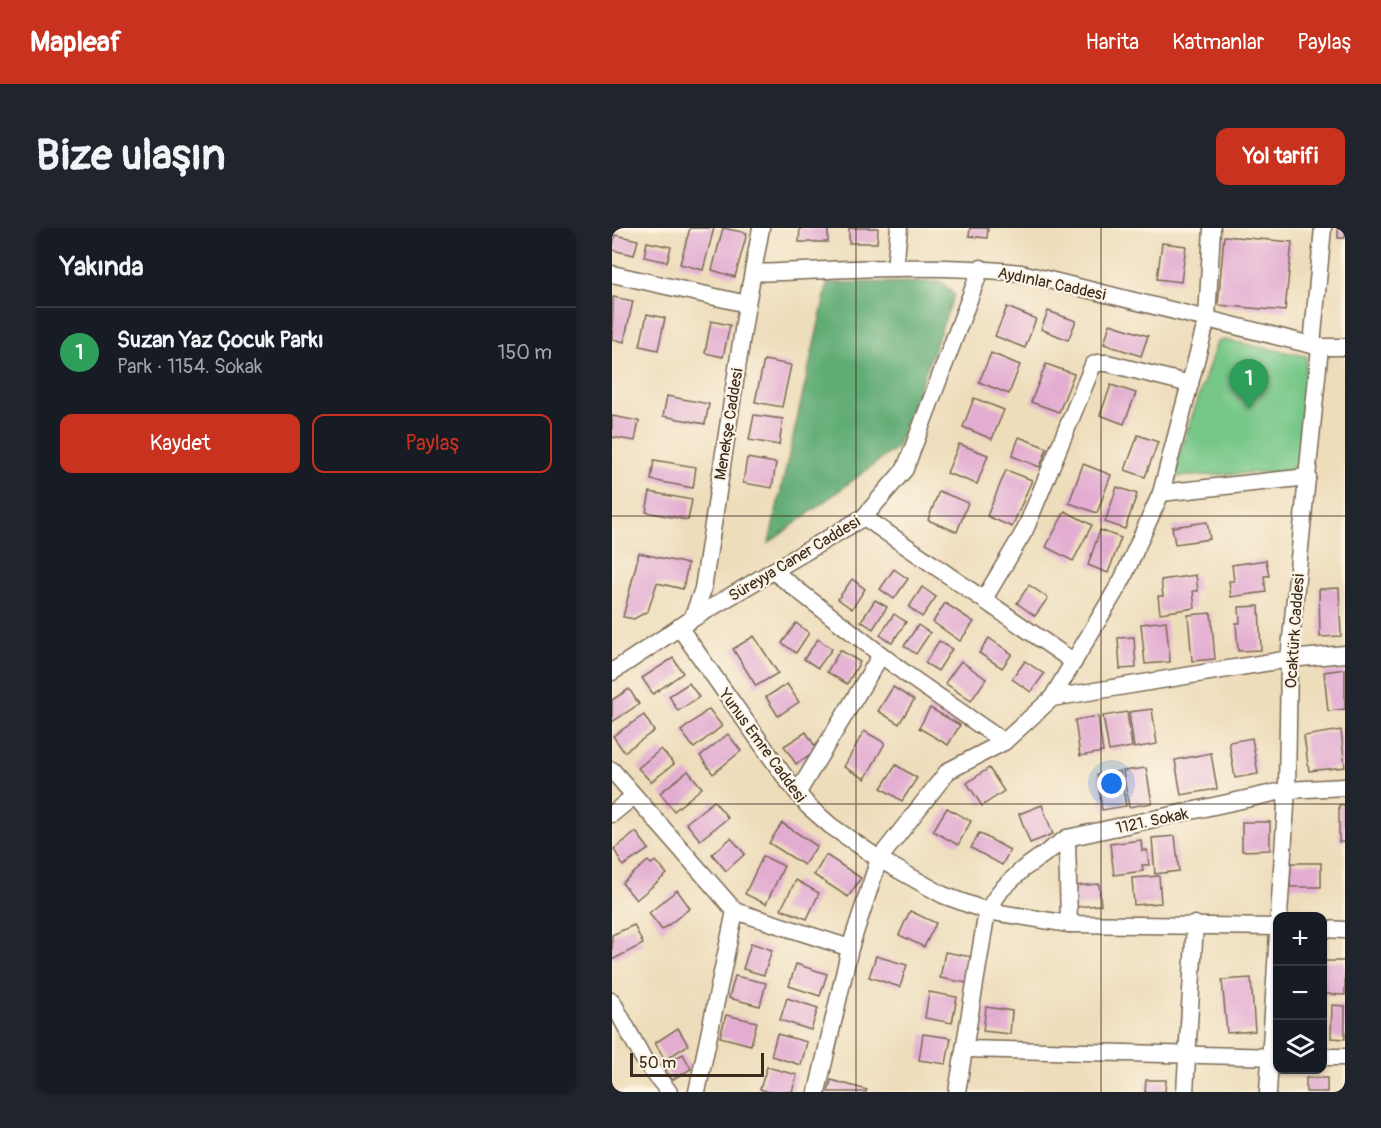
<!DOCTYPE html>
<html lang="tr">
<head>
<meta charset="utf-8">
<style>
	:root { --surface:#171b24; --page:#20242c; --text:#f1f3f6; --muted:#9ea1a6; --line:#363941; --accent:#c8321e }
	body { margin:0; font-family:Pangolin,sans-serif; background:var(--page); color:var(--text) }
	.controls { position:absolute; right:18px; bottom:18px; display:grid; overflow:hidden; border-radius:12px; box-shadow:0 2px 4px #0004 }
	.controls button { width:54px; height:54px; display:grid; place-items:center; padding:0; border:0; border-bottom:2px solid var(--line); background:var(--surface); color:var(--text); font:30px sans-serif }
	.scale { position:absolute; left:18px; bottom:15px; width:134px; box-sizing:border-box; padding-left:6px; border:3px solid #3b2a1e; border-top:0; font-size:16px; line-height:21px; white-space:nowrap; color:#3b2a1e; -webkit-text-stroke:4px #fcf5e5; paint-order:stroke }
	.you { position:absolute; left:500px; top:556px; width:21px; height:21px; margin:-15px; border:4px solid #fff; border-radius:50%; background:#1a73e8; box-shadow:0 0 0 9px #1a73e833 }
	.badge { display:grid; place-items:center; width:39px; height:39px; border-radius:50%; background:var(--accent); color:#fff; font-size:20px; font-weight:700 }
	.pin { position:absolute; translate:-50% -50px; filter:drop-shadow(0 2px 3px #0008) }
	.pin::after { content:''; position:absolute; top:32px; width:21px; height:18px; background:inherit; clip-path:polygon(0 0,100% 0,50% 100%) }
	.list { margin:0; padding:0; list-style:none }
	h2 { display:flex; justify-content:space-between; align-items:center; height:78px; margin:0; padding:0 24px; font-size:26px }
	h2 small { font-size:20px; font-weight:400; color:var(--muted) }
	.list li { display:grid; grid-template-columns:39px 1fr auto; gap:18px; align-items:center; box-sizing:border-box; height:90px; padding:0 24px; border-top:2px solid var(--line) }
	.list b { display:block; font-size:22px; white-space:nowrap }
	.list p { margin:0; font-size:20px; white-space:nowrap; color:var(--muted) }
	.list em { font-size:20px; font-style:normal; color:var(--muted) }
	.actions { display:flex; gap:12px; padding:18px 24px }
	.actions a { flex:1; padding:14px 0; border:2px solid var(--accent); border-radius:12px; text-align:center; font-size:21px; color:var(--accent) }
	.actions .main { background:var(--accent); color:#fff }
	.icon { flex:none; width:33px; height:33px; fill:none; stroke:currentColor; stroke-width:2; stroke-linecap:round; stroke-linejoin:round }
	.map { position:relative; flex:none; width:733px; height:864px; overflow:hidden; border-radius:12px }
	header { display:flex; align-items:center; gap:36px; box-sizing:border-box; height:84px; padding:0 30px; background:var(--accent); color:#fff }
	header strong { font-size:28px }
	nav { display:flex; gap:33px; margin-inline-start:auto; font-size:21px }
	.intro { display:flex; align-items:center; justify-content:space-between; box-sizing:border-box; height:144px; padding:0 36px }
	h1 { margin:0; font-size:42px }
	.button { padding:15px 27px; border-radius:12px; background:var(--accent); color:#fff; font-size:21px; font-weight:700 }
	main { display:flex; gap:36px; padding:0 36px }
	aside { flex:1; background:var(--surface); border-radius:12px; box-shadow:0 2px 4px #0004 }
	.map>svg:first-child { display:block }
	.green { fill:#77c789; stroke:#597854; stroke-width:1.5 }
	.forest { fill:#61ac75; stroke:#4e6b4a; stroke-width:1.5 }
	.building { fill:#e3add2 }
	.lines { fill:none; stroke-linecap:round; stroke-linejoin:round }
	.street-casing { stroke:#7a6955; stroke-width:19 }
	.street { stroke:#fff; stroke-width:16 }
	.grid { fill:none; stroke:#3b2a1e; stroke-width:1.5; stroke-opacity:0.55 }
	.labels { text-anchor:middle; stroke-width:4.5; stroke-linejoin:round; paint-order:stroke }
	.street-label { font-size:16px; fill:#3b2a1e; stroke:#fcf5e5 }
</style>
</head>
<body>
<header>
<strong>Mapleaf</strong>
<nav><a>Harita</a><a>Katmanlar</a><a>Paylaş</a></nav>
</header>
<div class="intro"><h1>Bize ulaşın</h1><a class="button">Yol tarifi</a></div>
<main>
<aside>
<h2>Yakında<small></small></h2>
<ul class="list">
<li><span class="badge" style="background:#2e9e5b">1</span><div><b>Suzan Yaz Çocuk Parkı</b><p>Park · 1154. Sokak</p></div><em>150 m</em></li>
</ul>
<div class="actions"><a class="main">Kaydet</a><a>Paylaş</a></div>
</aside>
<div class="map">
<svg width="733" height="864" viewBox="0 0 733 864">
	<rect width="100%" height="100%" fill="#fcf5e5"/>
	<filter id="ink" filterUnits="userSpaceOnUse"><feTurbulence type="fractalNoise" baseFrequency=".0167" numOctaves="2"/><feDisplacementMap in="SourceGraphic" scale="12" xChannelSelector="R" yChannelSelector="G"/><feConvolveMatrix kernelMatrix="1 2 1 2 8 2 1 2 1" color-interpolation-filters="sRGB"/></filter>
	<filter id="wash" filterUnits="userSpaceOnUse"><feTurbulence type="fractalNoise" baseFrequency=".008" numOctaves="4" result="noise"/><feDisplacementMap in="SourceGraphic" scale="24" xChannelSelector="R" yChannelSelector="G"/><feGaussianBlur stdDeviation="1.35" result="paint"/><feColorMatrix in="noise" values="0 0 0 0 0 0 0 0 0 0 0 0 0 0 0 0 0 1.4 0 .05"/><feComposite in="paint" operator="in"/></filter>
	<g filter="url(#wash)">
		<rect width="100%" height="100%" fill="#edb"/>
		<polygon class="green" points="613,112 694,128 689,234 677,243 560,249 605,114"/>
		<polygon class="forest" points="330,54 342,67 285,219 157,315 216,55"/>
		<g id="blocks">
			<g class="building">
				<polygon points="78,0 102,0 91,42 68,36"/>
				<polygon points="111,0 135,5 123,49 100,42"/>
				<polygon points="188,0 216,0 216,14 187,14"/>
				<polygon points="237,0 266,0 265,15 237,15"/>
				<polygon points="358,0 376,0 375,10 357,8"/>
				<rect x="726" y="0" width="7" height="10"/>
				<polygon points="3,7 26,12 22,27 0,22"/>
				<polygon points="612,8 680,14 673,83 606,77"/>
				<polygon points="35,14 59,19 55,34 32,29"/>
				<polygon points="550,15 574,18 569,54 545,51"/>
				<polygon points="1,69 21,73 12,114 0,111"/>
				<polygon points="395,79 424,91 413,120 383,108"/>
				<polygon points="436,83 464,93 456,112 429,101"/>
				<polygon points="35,86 53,90 46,122 28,118"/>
				<polygon points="99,93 118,97 111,129 93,125"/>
				<polygon points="498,96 536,108 529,128 492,116"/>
				<polygon points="379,125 408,137 397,166 367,154"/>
				<polygon points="152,132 179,137 170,179 143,174"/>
				<polygon points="434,136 462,146 447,184 419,174"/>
				<polygon points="499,157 524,165 512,196 488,187"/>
				<polygon points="55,168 97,176 93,196 51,188"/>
				<polygon points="362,170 392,182 380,211 351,199"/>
				<polygon points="142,187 171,191 167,217 137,212"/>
				<polygon points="0,188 27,193 23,213 0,209"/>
				<polygon points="526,207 546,214 533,249 513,242"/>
				<polygon points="407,209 435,220 428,239 400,228"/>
				<polygon points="347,216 376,227 365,256 335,245"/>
				<polygon points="135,230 164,235 160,260 131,255"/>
				<polygon points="42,232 84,239 81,260 39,252"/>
				<polygon points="471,236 499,247 485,285 457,275"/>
				<polygon points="394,242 420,252 400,299 375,288"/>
				<polygon points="505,259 525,266 513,301 493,294"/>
				<polygon points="327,263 356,275 345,304 316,292"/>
				<polygon points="38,264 80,272 76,292 34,284"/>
				<polygon points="453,283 480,297 461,333 434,319"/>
				<polygon points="595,294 598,311 563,316 560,299"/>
				<polygon points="488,302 509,310 496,345 476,337"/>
				<polygon points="27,325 76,336 71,361 45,355 36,383 22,391 11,389"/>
				<polygon points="654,332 657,348 652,348 654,364 619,369 617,353 622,353 620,337"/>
				<polygon points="282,341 296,351 282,371 268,361"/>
				<polygon points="584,347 586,363 581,363 583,380 548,385 546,368 551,368 549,352"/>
				<polygon points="240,351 253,361 240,381 226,371"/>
				<polygon points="417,357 436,370 423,388 405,375"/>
				<polygon points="310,359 324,369 310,389 297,379"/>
				<polygon points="727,360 729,408 708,409 707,361"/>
				<polygon points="263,372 275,379 261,401 249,393"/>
				<polygon points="333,375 362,394 348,413 321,394"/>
				<polygon points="647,378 649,422 626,423 624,395 628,395 627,379"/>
				<polygon points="599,385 603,431 580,433 576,387"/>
				<polygon points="282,386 294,394 280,415 268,407"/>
				<polygon points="554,393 558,434 533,436 529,396"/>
				<polygon points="184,395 197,405 184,425 170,415"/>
				<polygon points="306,397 318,405 304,426 292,418"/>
				<polygon points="142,408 166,445 144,458 121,421"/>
				<polygon points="522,409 524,440 508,441 506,410"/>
				<polygon points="377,410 400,426 390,440 367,425"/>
				<polygon points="206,411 220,421 206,440 192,431"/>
				<polygon points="327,413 340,421 326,443 313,435"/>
				<polygon points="228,422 248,434 235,456 215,444"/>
				<polygon points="61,430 71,445 41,466 30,450"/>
				<polygon points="349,433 374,451 359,473 333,455"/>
				<polygon points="413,433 432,446 419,464 400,451"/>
				<polygon points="733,441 733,481 716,483 712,444"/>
				<polygon points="77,455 87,469 66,483 57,468"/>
				<polygon points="175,456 187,474 166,488 154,469"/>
				<polygon points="281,459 302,472 287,496 266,483"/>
				<polygon points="17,461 27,476 0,494 0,472"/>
				<polygon points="318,480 348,497 336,517 307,500"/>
				<polygon points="97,481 110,498 82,520 69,503"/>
				<polygon points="540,481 545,516 522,520 517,484"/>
				<polygon points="515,484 520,519 497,523 491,488"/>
				<polygon points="32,487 42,503 12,524 1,508"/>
				<polygon points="486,488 491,524 468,528 463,492"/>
				<polygon points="729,502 733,539 697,543 692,508"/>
				<polygon points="252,503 273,515 253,551 232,539"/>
				<polygon points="194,504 206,523 184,536 172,518"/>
				<polygon points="116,506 129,523 101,546 88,528"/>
				<polygon points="640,510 646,546 623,550 617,514"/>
				<polygon points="49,521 62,536 39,554 26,540"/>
				<polygon points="599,525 605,561 569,567 563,532"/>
				<polygon points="284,537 305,550 290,573 269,560"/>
				<polygon points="377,540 392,563 370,578 355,555"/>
				<polygon points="534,540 540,575 517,579 511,543"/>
				<polygon points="76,543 90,560 62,583 48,565"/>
				<polygon points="508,543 514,578 490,582 485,547"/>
				<polygon points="102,573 116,590 88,612 74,595"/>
				<polygon points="430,577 441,606 418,615 407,586"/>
				<rect x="727" y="577" width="6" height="37"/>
				<polygon points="335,580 359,593 346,617 321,603"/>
				<polygon points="630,594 658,594 658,622 630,623"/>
				<polygon points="170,595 205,618 192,637 157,615"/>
				<polygon points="24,604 37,621 11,638 2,621"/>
				<polygon points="367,605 398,622 390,637 359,620"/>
				<polygon points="563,608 567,643 543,646 540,610"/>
				<polygon points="119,610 133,626 114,643 100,626"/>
				<polygon points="529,612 530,623 535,622 537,637 530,637 531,643 502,647 498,616"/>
				<polygon points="214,627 249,650 236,669 202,647"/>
				<polygon points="151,628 172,638 154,676 133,666"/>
				<polygon points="36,633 39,636 44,633 55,646 24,672 10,655"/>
				<polygon points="679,635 709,635 709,659 678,659"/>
				<polygon points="547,648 549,675 522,677 520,650"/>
				<polygon points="184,652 207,665 195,691 169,681"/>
				<polygon points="487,656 489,677 463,679 461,658"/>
				<polygon points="65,662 78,680 50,702 37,685"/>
				<polygon points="298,683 324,695 312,719 287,707"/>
				<polygon points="22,697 31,716 0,732 0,707"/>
				<polygon points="139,715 160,722 152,747 131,741"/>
				<polygon points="333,724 360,729 355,755 328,750"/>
				<polygon points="264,728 295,737 288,759 257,749"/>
				<polygon points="711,733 733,733 733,767 711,766"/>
				<polygon points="184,736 215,746 208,768 177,758"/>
				<polygon points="123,748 154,755 148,778 117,770"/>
				<polygon points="639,750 643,803 615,805 610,752"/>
				<polygon points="317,764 345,769 340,795 313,790"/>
				<polygon points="175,770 206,780 199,802 168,792"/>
				<polygon points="720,777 733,778 733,811 719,810"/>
				<polygon points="374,779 400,783 398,806 371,803"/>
				<polygon points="114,787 145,794 139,817 108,809"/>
				<polygon points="66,800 76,817 53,832 43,815"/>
				<polygon points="165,806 195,814 189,837 159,828"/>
				<polygon points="311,806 339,810 334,836 307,832"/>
				<polygon points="71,826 79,841 60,852 51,837"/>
				<polygon points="155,839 185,847 180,864 157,864 148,861"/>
				<rect x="694" y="850" width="21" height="14"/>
				<polygon points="219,852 255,862 254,864 216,864"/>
				<polygon points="534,852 554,852 553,864 533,864"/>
			</g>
		</g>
	</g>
	<g filter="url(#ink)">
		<use href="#blocks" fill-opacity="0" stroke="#7a6955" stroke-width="1.5"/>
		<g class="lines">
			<defs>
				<g id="street">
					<polyline points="283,40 287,0"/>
					<path d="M 141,45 C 230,42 320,35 409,45 L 708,119 L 733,119"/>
					<polyline points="0,46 135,76"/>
					<polyline points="700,117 711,0"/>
					<polyline points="549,265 696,249"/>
					<polyline points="252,289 462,434"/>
					<polyline points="161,343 294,446 392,514"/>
					<polyline points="372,371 413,302 481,137 485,135 495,135 578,156"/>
					<polyline points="80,391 91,361 135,76 149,0"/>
					<polyline points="67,399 173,549 196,578 219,598 267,631 331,667 375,683 457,696 666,699"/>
					<polyline points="0,444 80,391 252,289 293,241 369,40"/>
					<polyline points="440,470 677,431 733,426"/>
					<polyline points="0,542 123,683 85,864"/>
					<polyline points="186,564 269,427"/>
					<polyline points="0,586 22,568"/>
					<polyline points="455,610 457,696"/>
					<polyline points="123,683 238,720"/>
					<polyline points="667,688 675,562 677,431 708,119"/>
					<polyline points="710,701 733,702"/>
					<polyline points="0,773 32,832 57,864"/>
					<polyline points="354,821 666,829"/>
					<polyline points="710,829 733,829"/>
					<polyline points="205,864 238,720 267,631 336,543 392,514 440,470 510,352 549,265 595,91 600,0"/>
					<polyline points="345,864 375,683 389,662 411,641 455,610 675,562 733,559"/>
					<polyline points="573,864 583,696"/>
					<polyline points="656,864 666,705"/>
				</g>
			</defs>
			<use href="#street" class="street-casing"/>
			<use href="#street" class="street"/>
		</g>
	</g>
	<path class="grid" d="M 244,0 L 244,864M 489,0 L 489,864M 0,288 L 733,288M 0,576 L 733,576"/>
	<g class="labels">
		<g class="street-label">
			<text transform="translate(440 55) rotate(12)" y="6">Aydınlar Caddesi</text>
			<text transform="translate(116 196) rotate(-81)" y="6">Menekşe Caddesi</text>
			<text transform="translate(182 330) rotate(-31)" y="6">Süreyya Caner Caddesi</text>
			<text transform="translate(682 403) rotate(-86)" y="6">Ocaktürk Caddesi</text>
			<text transform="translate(151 517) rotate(54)" y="6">Yunus Emre Caddesi</text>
			<text transform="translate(540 592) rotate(-12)" y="6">1121. Sokak</text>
		</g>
	</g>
</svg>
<div class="controls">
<button>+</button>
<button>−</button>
<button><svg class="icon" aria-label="layers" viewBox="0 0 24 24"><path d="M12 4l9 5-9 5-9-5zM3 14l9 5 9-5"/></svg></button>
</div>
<div class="scale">50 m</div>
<div class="you"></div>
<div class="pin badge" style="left:637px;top:181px;background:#2e9e5b">1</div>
</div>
</main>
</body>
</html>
